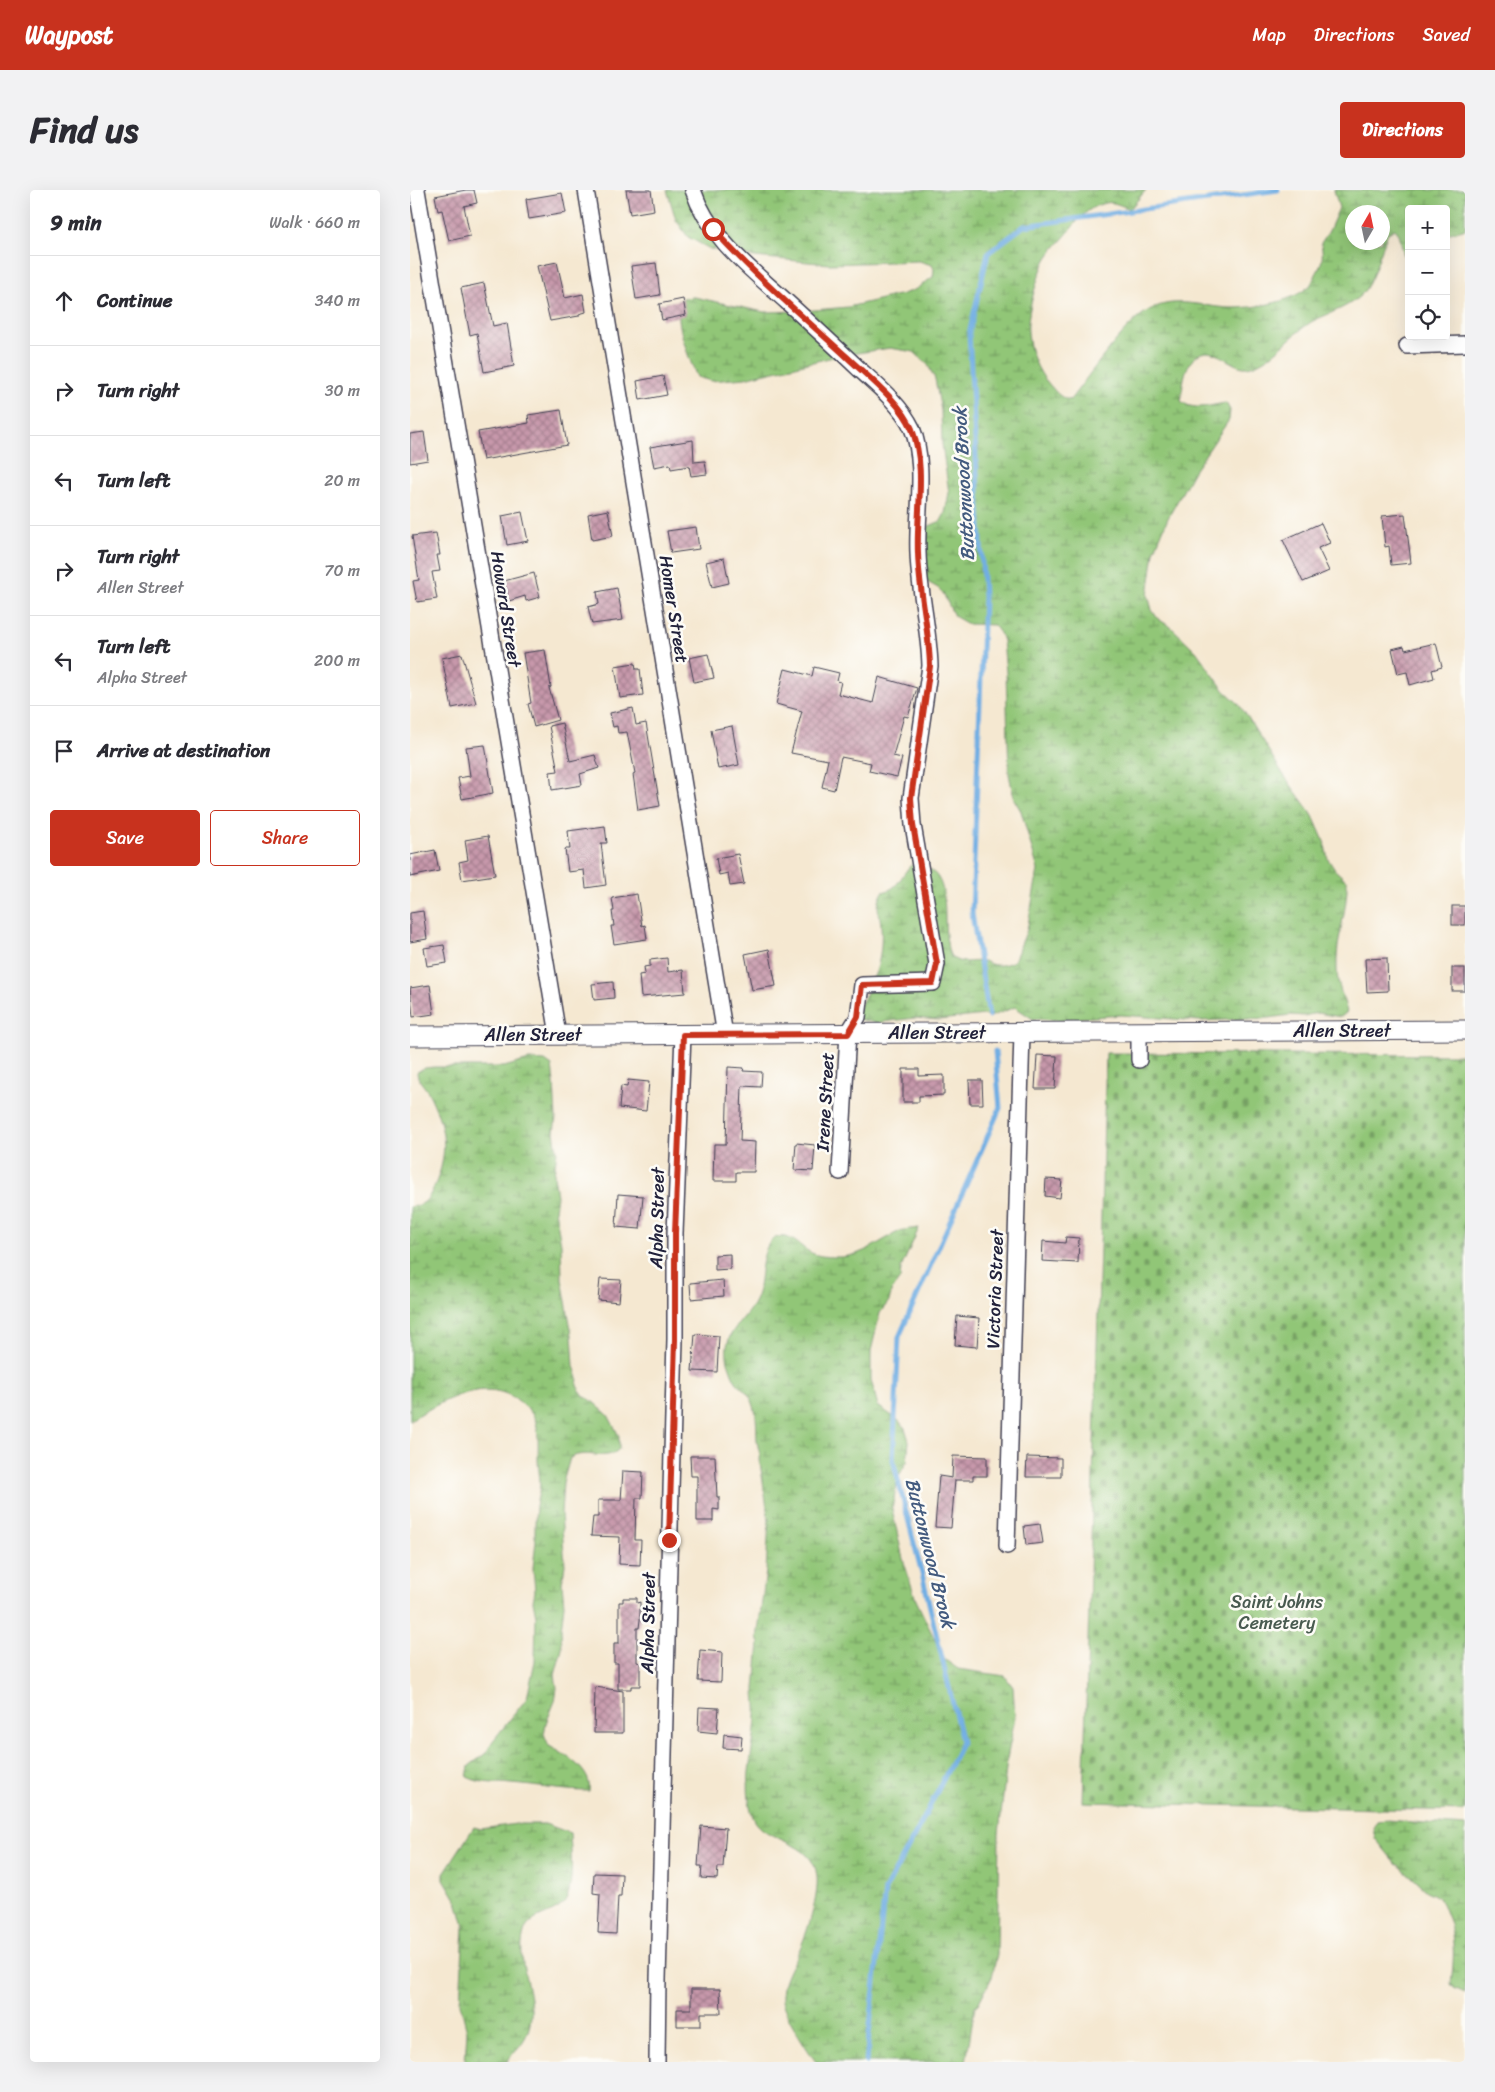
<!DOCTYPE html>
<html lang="en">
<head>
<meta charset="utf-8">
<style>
	:root { --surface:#fff; --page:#f2f2f3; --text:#2b2b33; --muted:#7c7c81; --line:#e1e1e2; --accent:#c8321e }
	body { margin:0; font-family:Sriracha,sans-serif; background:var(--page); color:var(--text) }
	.controls { position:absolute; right:15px; top:15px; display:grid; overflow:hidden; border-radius:5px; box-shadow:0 5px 20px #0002 }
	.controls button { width:45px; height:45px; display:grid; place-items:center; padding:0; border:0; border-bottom:1px solid var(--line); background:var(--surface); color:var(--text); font:25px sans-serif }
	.compass { position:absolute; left:935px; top:15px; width:45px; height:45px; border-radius:50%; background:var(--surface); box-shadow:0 5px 20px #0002; rotate:9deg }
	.stop { position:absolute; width:15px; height:15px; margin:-11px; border:4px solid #c8321e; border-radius:50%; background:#fff }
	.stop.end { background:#c8321e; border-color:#fff; box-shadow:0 1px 5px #0008 }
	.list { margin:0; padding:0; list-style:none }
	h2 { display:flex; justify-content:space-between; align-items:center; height:65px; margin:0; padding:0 20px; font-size:21px }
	h2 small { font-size:16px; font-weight:400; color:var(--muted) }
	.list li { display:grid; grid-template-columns:32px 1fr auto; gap:15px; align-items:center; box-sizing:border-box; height:90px; padding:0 20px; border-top:1px solid var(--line) }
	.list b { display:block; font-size:19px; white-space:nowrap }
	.list p { margin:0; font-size:16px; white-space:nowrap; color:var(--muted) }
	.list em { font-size:16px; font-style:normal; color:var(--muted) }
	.actions { display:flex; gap:10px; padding:15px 20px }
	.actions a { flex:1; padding:11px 0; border:1px solid var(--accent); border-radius:5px; text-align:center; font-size:18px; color:var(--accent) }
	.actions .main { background:var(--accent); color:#fff }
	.icon { flex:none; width:28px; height:28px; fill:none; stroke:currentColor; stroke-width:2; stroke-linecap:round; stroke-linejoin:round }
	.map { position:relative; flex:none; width:1055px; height:1872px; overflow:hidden; border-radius:5px }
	header { display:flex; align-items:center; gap:30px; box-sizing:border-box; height:70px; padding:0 25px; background:var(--accent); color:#fff }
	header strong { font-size:24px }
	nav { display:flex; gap:28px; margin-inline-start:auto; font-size:18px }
	.intro { display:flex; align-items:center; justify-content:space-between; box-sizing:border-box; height:120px; padding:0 30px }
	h1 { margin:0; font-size:35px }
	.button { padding:12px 22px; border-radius:5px; background:var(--accent); color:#fff; font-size:18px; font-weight:700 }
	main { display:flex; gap:30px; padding:0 30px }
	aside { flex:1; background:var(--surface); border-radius:5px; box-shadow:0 5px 20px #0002 }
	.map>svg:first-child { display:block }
	.wetland { fill:url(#wetland-marsh); stroke:#5a7459; fill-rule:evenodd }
	.cemetery { fill:url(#cemetery-stones); stroke:#5a7459 }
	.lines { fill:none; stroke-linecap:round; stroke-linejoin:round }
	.stream { stroke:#71aee3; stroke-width:5 }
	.building { fill:url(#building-cross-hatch) }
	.minor-casing { stroke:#424052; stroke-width:18 }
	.tertiary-casing { stroke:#424052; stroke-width:21 }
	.minor { stroke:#fff; stroke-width:15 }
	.tertiary { stroke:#fff; stroke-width:19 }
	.route { stroke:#c8321e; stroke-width:6 }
	.labels { text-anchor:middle; stroke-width:5; stroke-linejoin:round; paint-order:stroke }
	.street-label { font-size:18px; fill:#22223b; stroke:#fdfcf7 }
	.park-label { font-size:18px; fill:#495b50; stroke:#fdfcf7 }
	.water-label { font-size:19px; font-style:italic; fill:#425a7e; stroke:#fdfcf7 }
</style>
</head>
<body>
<header>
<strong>Waypost</strong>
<nav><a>Map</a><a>Directions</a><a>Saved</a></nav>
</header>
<div class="intro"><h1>Find us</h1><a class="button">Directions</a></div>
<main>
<aside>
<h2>9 min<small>Walk · 660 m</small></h2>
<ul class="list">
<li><svg class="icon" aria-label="ahead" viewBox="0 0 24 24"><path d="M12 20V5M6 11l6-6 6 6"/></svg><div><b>Continue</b></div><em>340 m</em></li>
<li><svg class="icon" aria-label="right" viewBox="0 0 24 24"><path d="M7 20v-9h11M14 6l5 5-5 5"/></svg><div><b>Turn right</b></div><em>30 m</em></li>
<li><svg class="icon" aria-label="left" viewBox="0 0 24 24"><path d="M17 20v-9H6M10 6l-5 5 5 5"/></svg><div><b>Turn left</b></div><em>20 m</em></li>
<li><svg class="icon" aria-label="right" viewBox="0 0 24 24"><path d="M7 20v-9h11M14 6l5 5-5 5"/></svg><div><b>Turn right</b><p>Allen Street</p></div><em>70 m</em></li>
<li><svg class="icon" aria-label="left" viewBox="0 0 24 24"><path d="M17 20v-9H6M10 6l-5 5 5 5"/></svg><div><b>Turn left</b><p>Alpha Street</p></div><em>200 m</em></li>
<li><svg class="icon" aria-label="arrive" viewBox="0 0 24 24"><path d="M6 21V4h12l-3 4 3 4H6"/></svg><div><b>Arrive at destination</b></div></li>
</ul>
<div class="actions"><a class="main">Save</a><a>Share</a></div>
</aside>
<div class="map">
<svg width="1055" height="1872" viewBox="0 0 1055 1872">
	<defs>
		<pattern id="wetland-marsh" width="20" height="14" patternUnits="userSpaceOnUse" patternTransform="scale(1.25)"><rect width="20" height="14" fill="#91c677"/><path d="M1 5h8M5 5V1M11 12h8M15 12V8" fill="none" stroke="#76a063"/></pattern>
		<pattern id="cemetery-stones" width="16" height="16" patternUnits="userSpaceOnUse" patternTransform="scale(1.25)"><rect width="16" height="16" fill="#91c677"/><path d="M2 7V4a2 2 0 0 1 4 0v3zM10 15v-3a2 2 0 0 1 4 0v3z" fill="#76a063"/></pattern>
		<pattern id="building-cross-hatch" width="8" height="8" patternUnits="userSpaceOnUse" patternTransform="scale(1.25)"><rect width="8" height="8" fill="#c798ab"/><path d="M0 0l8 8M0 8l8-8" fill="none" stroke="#a17c8c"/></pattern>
	</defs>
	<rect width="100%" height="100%" fill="#fdfcf7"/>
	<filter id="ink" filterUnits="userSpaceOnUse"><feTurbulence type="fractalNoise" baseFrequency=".02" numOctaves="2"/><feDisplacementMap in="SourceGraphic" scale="10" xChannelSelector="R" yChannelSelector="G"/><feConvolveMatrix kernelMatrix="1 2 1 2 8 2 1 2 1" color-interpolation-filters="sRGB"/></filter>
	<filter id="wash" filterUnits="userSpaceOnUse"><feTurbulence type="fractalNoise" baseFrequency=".0096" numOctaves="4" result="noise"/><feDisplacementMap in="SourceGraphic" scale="20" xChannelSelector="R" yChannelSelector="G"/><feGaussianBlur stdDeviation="1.12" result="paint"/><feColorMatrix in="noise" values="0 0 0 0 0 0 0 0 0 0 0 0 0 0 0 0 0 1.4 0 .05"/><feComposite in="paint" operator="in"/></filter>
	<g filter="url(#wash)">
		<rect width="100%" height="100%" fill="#f5e8d1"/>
		<g class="wetland">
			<path d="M 257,0 L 736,0 L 720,19 C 712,16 703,11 695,13 C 677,17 667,31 657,44 C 650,52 642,60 637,68 C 628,83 616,125 618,142 C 619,160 627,181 639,194 C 646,202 650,208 660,210 C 678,187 716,131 741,119 C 767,106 793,117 820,118 C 843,118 879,113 897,98 C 901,96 903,90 905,86 C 912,74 914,67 911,53 L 919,41 L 929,18 L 924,0 L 1055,0 L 1055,39 L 1053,40 L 1036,44 L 1036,19 L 999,19 L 999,88 L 989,44 L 985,39 L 978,43 C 970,61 966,83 955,100 C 944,116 919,123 903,131 C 882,143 861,173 837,177 C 820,179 802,150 784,168 C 773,179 773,196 771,211 C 784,222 800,215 816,213 L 820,220 L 819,230 L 784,281 L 758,328 L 744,362 L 738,405 L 742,420 L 748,429 L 761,437 L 786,461 L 814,500 L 828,513 L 839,529 L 873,584 L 903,626 L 914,651 L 918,669 L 925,680 L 937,691 C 938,722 925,750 927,780 C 927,794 934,809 937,822 L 931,827 L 907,823 L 894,826 L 880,825 L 859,828 L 790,831 L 711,825 L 643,830 L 623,829 L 605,817 L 580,827 L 574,825 L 529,830 L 505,828 L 465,833 L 444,828 C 452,811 463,793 468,775 C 471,762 472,749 471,736 C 470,720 464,719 473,702 C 490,698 490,686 501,675 C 545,676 531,721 537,752 C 538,758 538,765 544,769 C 552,774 562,771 571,771 C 577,771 573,771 578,773 C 588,777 595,775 604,771 L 617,740 L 628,680 L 611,621 L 604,609 L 599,584 L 596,482 L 593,451 L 590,443 L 584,435 L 558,434 L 544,426 L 533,403 L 528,398 L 514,390 L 512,339 L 531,331 L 535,323 L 539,303 L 532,254 L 531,221 L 525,189 L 518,175 L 504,162 L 480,158 L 428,166 L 335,188 L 301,191 L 287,187 C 280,171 260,123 273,108 L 284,107 L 354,122 L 393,121 L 438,117 L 493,104 L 506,99 L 523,87 L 524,79 L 522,75 L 509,71 L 419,74 L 345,67 L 300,59 L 278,47 L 266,30 ZM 942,22 L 972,22 L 972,52 L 942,52 Z"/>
			<path d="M 119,870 L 135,871 L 142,876 L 144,893 L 146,928 L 144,942 L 147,961 L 144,985 L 147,1006 L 145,1020 L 151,1054 L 152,1089 L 162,1145 L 164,1176 L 168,1188 L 167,1196 L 175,1207 L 181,1210 L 198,1225 L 209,1246 L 209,1259 C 196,1273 177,1258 160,1268 L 153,1292 L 151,1324 L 155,1375 L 152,1393 L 154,1415 L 151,1439 L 152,1459 L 145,1485 L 147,1498 L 145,1511 L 136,1533 L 134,1544 L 139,1556 C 155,1564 183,1581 179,1601 C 153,1601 128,1596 102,1594 C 86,1592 73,1595 57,1587 L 59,1576 L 76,1563 L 82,1552 L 117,1508 L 125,1471 L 126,1426 L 123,1411 L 125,1401 L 123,1378 L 126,1350 L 125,1347 C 125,1337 125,1326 126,1316 C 127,1309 130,1301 130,1293 C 130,1286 128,1278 128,1270 C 128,1258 129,1245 126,1232 C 124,1224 116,1217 110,1212 C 75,1184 32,1212 0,1230 L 0,1017 C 15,1015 18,1010 24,997 C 40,962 35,935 18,902 C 14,895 7,890 7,882 L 15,878 L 25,877 L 94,877 Z"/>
			<path d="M 509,1038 L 491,1078 L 490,1089 L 482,1100 L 479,1111 L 470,1123 L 461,1161 L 461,1190 L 468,1216 L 488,1230 L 495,1238 L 499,1251 L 497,1272 L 488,1287 L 482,1319 L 493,1369 L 506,1410 L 534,1469 L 548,1479 L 595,1486 L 603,1497 L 605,1527 L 597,1569 L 589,1644 L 587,1764 L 582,1787 L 568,1814 L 565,1816 L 556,1872 L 406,1872 C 398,1861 372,1821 372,1809 C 371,1792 381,1777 388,1763 C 397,1744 409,1707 407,1686 C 403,1649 353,1653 343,1627 C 331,1593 345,1559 346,1525 C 347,1517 345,1508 345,1499 C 346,1484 348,1468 349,1453 L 347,1449 L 356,1381 L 359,1330 L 350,1273 C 351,1264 348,1259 347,1251 C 346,1236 348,1220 340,1207 C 337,1201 331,1198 327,1193 C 323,1188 320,1178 318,1172 C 310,1141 338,1131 347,1106 C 352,1093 349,1051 368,1047 C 383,1044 392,1060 404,1064 C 411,1067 424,1067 431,1067 C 453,1066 471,1050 490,1041 C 496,1039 503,1039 509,1038 Z"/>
			<path d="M 976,1630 L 1055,1636 L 1055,1803 L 1044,1798 L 1041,1794 C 1044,1768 1046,1746 1035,1721 C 1032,1712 1028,1705 1018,1702 L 990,1676 L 986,1674 L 965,1648 L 963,1638 L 967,1631 Z"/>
			<path d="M 106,1634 L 135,1634 L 160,1643 C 161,1662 164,1690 157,1708 C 150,1726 119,1723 114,1743 C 104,1776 131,1810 117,1844 C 112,1856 103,1862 97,1872 L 55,1872 L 57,1841 L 50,1814 L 54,1736 L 47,1711 L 34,1689 L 34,1683 L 64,1637 L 71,1639 Z"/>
		</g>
		<polygon class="cemetery" points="696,863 1055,865 1055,1621 673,1612"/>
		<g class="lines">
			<g class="stream">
				<polyline points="579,826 562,724 574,407 559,144 578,63 614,36 868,0"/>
				<polyline points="456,1872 475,1700 513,1630 552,1552 513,1388 483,1270 489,1147 590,918 585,861"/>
			</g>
		</g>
		<g id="blocks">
			<g class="building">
				<polygon points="56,0 64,0 67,13 54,16 60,46 39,51 32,20 28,21 25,6"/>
				<polygon points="216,0 241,0 244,20 220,24"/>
				<polygon points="152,3 156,23 119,29 116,9"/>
				<polygon points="147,72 155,108 173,104 176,122 169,124 169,126 140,131 127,76"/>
				<polygon points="246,73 250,105 226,109 221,76"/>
				<polygon points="74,93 83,136 97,133 104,176 74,182 67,143 60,145 51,98"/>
				<polygon points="273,109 276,125 252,130 249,114"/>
				<polygon points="253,186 257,205 230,210 227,191"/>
				<polygon points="151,220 157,255 73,270 68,242 119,233 118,225"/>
				<polygon points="14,242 18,270 0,273 0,244"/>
				<polygon points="283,250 284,272 295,271 297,284 281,286 279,276 261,279 260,274 244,277 240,257"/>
				<polygon points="198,320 203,346 182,350 178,324"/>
				<polygon points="112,322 118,351 97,355 92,326"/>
				<polygon points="995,324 1001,373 981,375 979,356 975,357 972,326"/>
				<polygon points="911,333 920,353 908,358 919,381 893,392 873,350"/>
				<polygon points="286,337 289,359 261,363 257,341"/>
				<polygon points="26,343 30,365 27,365 30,381 22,382 27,409 7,412 3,391 9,390 2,346"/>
				<polygon points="314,368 319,393 302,397 296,372"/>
				<polygon points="124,383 130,407 116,411 115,406 99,411 94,391"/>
				<polygon points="207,398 213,430 182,434 178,417 189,414 187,402"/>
				<polygon points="1026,453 1032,477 1022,480 1024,488 1000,495 997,482 988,484 982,459 994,456 995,460"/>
				<polygon points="135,460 141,497 139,498 148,530 124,537 118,514 121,513 113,463"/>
				<polygon points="52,464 66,513 42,518 32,468"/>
				<polygon points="298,464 304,488 284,492 279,468"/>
				<polygon points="225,473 226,479 230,479 233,505 210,508 205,476"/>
				<polygon points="404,477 429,483 427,491 431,492 428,504 463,513 469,487 507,498 498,527 494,526 483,566 492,568 487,587 459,581 461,573 431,567 424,600 412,597 418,570 381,563 392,521 366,514 375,479 402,486"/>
				<polygon points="223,518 226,535 236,533 250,616 228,620 223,584 225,583 217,542 208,543 207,536 203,537 200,523"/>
				<polygon points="152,533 160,571 185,565 189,578 170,584 172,595 142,600 140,582 148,581 139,536"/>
				<polygon points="322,536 329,575 308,579 301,540"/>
				<polygon points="75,555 83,603 52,609 48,588 60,586 56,557"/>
				<polygon points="195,636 197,653 191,653 196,695 176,698 174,680 158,682 155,659 160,659 158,641"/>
				<polygon points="78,646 85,685 52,690 49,672 58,670 55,650"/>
				<polygon points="25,660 29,681 0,687 0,665"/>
				<polygon points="328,664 334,694 320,696 318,683 309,685 306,668"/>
				<polygon points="227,704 232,736 235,735 237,749 204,754 201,736 204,736 202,721 204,721 202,708"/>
				<rect x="1042" y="716" width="13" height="19"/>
				<polygon points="13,721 17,749 0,752 0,723"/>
				<polygon points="34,755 37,773 17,776 14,758"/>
				<polygon points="359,759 366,796 342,800 335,764"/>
				<polygon points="257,768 258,782 273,780 275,803 231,807 229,785 235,784 234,777 240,776 240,770"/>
				<polygon points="977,768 978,801 957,802 955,769"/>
				<rect x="1042" y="778" width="13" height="23"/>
				<polygon points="203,792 204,808 184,810 182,794"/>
				<polygon points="20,795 24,824 3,827 0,798"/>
				<polygon points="627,865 647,866 645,899 625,899"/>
				<polygon points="318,877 334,878 333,881 352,882 351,897 332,896 330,951 345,952 344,982 326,982 326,991 303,991 304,954 316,954"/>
				<polygon points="493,879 509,879 509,886 534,885 534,905 509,906 509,912 493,912"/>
				<polygon points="218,890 239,892 236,921 209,918 211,896 217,897"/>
				<polygon points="559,890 572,890 573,914 560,914"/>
				<polygon points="386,953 405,955 403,981 384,980"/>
				<polygon points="636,989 652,990 650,1008 635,1006"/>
				<polygon points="208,1004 233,1006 230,1039 206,1037"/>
				<polygon points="656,1047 669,1048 668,1073 632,1071 633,1051 655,1053"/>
				<polygon points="320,1064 320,1079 305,1080 305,1065"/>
				<polygon points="190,1089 211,1090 209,1112 188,1110"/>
				<polygon points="313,1090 314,1106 281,1109 280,1093"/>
				<polygon points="547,1126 569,1128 567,1157 545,1155"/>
				<polygon points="285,1144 309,1146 307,1182 282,1181"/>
				<polygon points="280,1266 305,1266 307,1307 309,1307 309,1320 303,1319 303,1331 287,1331 287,1286 281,1286"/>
				<polygon points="543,1266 577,1267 577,1286 563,1286 563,1290 545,1290 541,1338 525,1337 529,1286 542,1288"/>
				<polygon points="617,1267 651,1268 651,1287 616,1287"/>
				<polygon points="213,1281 233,1282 232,1308 226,1308 225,1350 231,1350 230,1375 209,1374 210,1347 181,1346 183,1327 188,1327 188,1310 211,1310"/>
				<polygon points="630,1334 633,1353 616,1355 614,1336"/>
				<polygon points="213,1408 227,1408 227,1413 230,1412 230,1430 229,1438 227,1438 227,1472 230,1473 230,1496 221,1496 221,1499 208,1499 208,1473 204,1473 204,1453 209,1453 209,1412 213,1412"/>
				<polygon points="290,1460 312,1462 311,1492 288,1491"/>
				<polygon points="185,1497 213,1501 213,1543 184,1543"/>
				<polygon points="289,1517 309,1518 307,1543 288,1541"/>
				<polygon points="314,1544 332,1546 331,1559 313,1558"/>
				<polygon points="291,1636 316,1638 313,1677 308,1677 307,1689 291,1688 292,1676 288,1676"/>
				<polygon points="184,1683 212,1684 211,1706 208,1706 206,1744 188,1743 190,1704 183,1703"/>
				<polygon points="281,1799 310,1799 311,1823 291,1823 291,1836 267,1836 267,1819 281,1819"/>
			</g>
		</g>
	</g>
	<g filter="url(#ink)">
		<use href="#blocks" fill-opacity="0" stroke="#424052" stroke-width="1"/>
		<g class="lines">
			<defs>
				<g id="minor">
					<polyline points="7,0 148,845"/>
					<polyline points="176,0 315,845"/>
					<path d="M 283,0 C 299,48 341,79 377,112 C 401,134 425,156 449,179 C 468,196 491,215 502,238 C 517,275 506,324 508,363 C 509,401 519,438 520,476 L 501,608 L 503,635 L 527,774 L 523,793 L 452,795 L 448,827 L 438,843 L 430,982"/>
					<polyline points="997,156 1055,154"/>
					<polyline points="729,870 729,842"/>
					<polyline points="597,1356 612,843"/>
					<polyline points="247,1872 248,1790 265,1149 265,1043 273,845"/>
				</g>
				<polyline id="tertiary" points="0,846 1055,840"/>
			</defs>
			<use href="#minor" class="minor-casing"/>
			<use href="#tertiary" class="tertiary-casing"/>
			<use href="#minor" class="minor"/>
			<use href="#tertiary" class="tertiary"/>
		</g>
	</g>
	<g class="lines" filter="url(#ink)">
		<path class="route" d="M 259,1350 L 265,1150 L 265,1043 L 273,845 L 438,844 L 448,827 L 452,795 L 523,793 L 527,774 L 503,635 L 501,608 L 520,476 C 519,438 509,401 508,363 C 506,323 517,279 502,239 C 491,212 458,187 437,167 C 391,125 344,85 303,39"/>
	</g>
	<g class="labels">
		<g class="street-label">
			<text transform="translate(96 419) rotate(81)" y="6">Howard Street</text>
			<text transform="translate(264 419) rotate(81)" y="6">Homer Street</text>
			<text x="932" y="847">Allen Street</text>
			<text x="527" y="849">Allen Street</text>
			<text x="123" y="851">Allen Street</text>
			<text transform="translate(415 912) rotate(-87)" y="6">Irene Street</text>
			<text transform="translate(247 1028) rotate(-89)" y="6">Alpha Street</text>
			<text transform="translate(585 1099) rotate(-88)" y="6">Victoria Street</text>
			<text transform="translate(238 1433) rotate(-89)" y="6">Alpha Street</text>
		</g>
		<g class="park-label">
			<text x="867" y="1418">Saint Johns<tspan x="867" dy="21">Cemetery</tspan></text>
		</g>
		<g class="water-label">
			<text transform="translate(553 294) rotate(-93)" y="7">Buttonwood Brook</text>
			<text transform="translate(521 1363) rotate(76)" y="7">Buttonwood Brook</text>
		</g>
	</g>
</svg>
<div class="controls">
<button>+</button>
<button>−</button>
<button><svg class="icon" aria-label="locate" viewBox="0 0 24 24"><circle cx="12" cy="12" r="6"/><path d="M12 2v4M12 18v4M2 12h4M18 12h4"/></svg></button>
</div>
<svg class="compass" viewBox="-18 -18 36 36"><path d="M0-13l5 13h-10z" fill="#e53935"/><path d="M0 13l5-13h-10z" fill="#7c7c81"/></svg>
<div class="stop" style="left:303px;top:39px"></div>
<div class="stop end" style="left:259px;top:1350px"></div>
</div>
</main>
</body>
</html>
